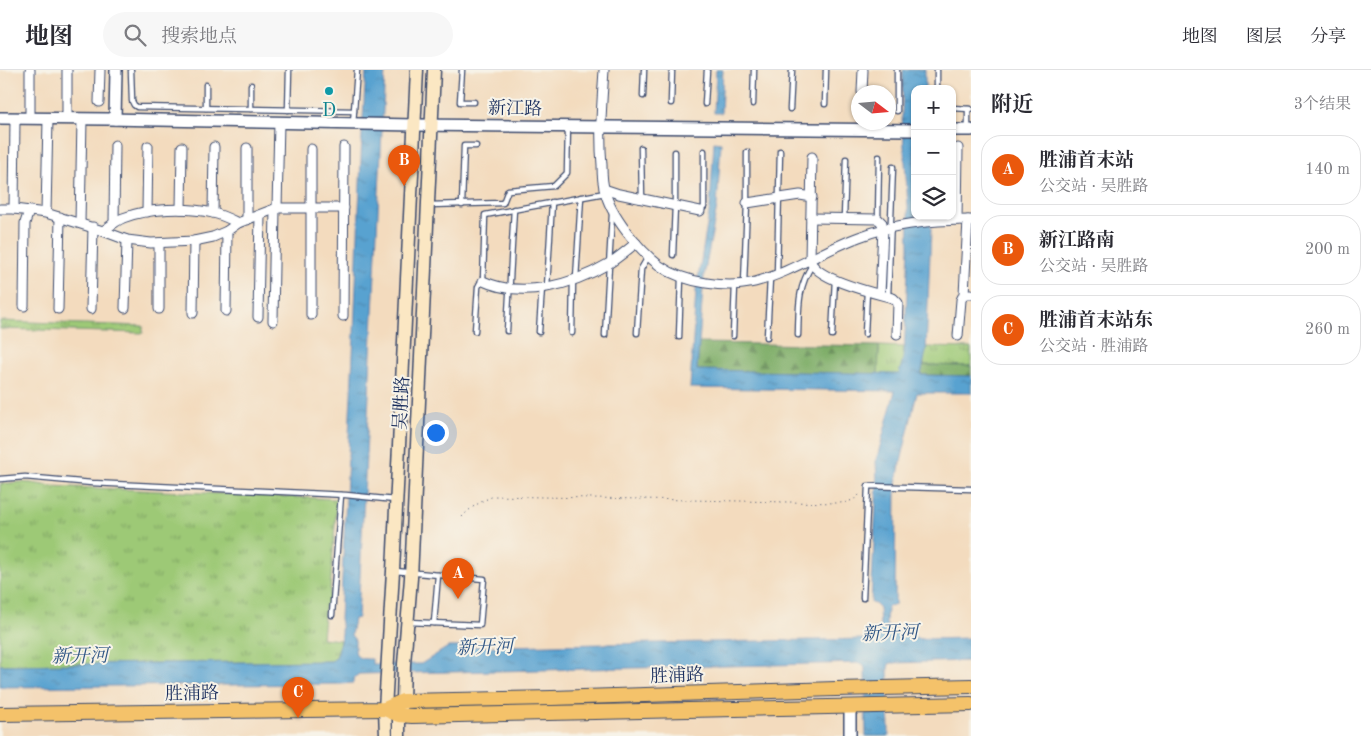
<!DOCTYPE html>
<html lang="zh">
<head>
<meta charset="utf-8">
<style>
	:root { --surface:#fff; --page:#f7f7f7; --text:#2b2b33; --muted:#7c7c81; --line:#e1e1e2; --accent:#ea580c }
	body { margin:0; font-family:"Old Standard TT","Noto Serif SC",serif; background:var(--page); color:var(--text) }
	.controls { position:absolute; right:15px; top:15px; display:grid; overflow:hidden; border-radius:10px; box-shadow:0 1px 4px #0004 }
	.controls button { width:45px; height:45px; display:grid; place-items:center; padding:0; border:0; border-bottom:1px solid var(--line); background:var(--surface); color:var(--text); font:25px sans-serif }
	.compass { position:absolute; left:851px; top:15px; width:45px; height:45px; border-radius:50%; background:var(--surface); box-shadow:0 1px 4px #0004; rotate:106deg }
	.you { position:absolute; left:435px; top:362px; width:18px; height:18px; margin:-12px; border:4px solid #fff; border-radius:50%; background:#1a73e8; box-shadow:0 0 0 8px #1a73e833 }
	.badge { display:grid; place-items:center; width:32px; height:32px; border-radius:50%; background:var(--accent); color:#fff; font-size:16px; font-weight:700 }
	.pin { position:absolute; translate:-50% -41px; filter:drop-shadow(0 1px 2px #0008) }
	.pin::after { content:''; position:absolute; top:26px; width:18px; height:15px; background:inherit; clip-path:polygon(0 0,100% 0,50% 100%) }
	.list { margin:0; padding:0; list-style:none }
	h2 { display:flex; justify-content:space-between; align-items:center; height:65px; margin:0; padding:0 20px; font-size:21px }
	h2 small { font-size:16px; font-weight:400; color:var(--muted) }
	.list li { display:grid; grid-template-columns:32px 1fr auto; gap:15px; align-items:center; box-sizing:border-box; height:70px; margin:0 10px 10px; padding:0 10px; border:1px solid var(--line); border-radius:20px }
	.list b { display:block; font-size:19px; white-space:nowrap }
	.list p { margin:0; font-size:16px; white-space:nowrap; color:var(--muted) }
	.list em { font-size:16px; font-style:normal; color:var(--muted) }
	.icon { flex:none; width:28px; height:28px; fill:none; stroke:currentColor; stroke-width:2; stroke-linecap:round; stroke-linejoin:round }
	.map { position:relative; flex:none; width:971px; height:666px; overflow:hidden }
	header { display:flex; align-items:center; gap:30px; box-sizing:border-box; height:70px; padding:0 25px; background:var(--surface); border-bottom:1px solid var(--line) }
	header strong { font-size:24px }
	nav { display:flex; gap:28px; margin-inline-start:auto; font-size:18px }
	.search { width:350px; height:45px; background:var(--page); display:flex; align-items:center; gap:12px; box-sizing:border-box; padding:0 18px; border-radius:28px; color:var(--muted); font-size:19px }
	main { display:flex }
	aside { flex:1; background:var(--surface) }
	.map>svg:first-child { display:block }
	.grass { fill:url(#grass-tufts); stroke:#5c7c6a }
	.forest { fill:url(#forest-firs); stroke:#4c6e62 }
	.water { fill:url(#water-ripples); stroke:#3a6897 }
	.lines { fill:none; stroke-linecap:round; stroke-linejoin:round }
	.service-casing { stroke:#3b496c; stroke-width:7 }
	.minor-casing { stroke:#3b496c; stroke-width:11 }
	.tertiary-casing { stroke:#3b496c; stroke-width:14 }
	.secondary-casing { stroke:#3b496c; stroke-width:15 }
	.primary-casing { stroke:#3b496c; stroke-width:16 }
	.path { stroke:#3b496c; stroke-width:1; stroke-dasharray:1 4; stroke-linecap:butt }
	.service { stroke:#fff; stroke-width:4.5 }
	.minor { stroke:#fff; stroke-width:9 }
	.tertiary { stroke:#fff; stroke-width:11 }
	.secondary { stroke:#fbe7c3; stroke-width:12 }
	.primary { stroke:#f4c26a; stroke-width:14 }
	.culture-dot { fill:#0f9aa8; stroke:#f7f3e8; stroke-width:2 }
	.labels { text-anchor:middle; stroke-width:4; stroke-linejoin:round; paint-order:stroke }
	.street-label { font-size:18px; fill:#1b2f5e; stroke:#f7f3e8 }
	.culture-label { font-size:18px; fill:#0d838f; stroke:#f7f3e8 }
	.water-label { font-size:19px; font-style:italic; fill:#315786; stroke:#f7f3e8 }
</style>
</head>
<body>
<header>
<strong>地图</strong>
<div class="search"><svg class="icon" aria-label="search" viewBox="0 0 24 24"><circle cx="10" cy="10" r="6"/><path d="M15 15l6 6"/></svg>搜索地点</div>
<nav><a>地图</a><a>图层</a><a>分享</a></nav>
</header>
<main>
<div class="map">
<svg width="971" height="666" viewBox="0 0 971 666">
	<defs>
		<pattern id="grass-tufts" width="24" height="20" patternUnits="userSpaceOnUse" patternTransform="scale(1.25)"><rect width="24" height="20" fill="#9dc976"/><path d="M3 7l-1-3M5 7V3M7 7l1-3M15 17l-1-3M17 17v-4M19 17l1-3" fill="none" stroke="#7fa464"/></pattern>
		<pattern id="forest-firs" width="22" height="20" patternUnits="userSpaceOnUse" patternTransform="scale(1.25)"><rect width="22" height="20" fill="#7ead67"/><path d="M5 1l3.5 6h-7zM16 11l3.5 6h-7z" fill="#668d58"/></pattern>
		<pattern id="water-ripples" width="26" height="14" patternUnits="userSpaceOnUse" patternTransform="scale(1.25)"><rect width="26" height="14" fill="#59a2d0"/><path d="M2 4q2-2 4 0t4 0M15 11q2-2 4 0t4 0" fill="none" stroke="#4984ac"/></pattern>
	</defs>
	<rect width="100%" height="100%" fill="#f7f3e8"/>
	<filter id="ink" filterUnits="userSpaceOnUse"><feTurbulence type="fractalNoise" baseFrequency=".02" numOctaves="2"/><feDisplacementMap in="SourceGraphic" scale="10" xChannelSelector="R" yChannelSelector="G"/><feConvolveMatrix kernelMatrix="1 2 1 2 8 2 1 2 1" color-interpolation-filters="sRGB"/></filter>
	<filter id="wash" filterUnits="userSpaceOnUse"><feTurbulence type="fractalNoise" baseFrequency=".0096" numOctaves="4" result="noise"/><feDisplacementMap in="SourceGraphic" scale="20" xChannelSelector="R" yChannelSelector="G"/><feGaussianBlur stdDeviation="1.12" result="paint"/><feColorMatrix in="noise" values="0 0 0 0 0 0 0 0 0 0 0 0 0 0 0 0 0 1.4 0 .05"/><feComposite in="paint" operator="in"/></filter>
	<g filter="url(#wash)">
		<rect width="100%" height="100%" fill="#f3dbbe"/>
		<g class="grass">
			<polygon points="0,251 143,256 143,263 0,259"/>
			<polygon points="879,276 904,277 904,286 899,305 878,304"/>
			<polygon points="926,277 971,278 971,296 923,295"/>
			<path d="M 20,412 L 32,413 L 51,416 L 337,429 L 329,535 L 325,535 L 322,568 L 340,570 C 338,578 339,586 332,591 L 0,595 L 0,414 Z"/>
		</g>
		<g class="forest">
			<polygon points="699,273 879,276 878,304 697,300"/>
			<polygon points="923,295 971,296 971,306 921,305"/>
		</g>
		<g class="water">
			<path d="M 366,0 L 385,0 L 358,548 L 354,549 L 351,565 L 355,570 C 355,586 354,589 372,589 L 372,594 L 421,594 L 448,577 L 865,569 L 870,566 L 872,560 L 880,558 L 879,538 L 875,534 L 871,533 L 877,412 L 876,391 L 895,321 L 690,318 L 696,220 L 710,137 L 714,72 L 721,73 L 717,137 L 704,206 L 697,300 L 899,304 L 904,286 L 909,177 L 908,136 L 902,47 L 903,0 L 925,0 L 925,19 L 915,19 L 915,146 L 930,146 L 931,160 L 926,281 L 921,305 L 971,306 L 971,323 L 917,323 L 896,413 L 895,535 L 889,536 L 887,538 L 886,554 L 890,559 L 921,569 L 971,568 L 971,591 L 891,593 L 889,594 L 888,598 L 889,666 L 866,666 L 865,599 L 864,596 L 862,593 L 359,604 L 355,607 L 353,613 L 341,614 L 0,617 L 0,595 L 331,591 C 335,589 335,589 337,585 C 340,578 343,556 340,549 L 354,264 L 362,64 Z"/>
			<polygon points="716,0 723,0 721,43 714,43"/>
		</g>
	</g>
	<g filter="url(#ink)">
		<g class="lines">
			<defs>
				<g id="service">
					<polyline points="131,0 132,31 134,35 137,37 354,41"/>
					<polyline points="462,0 460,32 474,32"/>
					<polyline points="937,19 937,0"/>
					<polyline points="643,26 644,0"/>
					<polyline points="671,33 672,0"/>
					<polyline points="705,34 707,0"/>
					<polyline points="753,34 754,0"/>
					<polyline points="825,34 826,0"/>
					<polyline points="206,38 206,15"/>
					<polyline points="952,38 970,39"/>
					<polyline points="251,39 251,15"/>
					<polyline points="790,39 792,0"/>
					<polyline points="288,40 289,0"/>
					<polyline points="897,41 897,0"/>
					<polyline points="353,54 357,0"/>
					<polyline points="968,60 968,39"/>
					<polyline points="641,78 642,129"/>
					<polyline points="429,135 503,133 508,120 554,116 567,103 568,56"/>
					<polyline points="462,135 464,76 476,76"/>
					<polyline points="700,141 704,137 704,81"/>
					<polyline points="844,148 846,89"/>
					<polyline points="878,149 879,87"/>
					<polyline points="673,185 675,135 675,82"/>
					<polyline points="777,205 780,81"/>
					<polyline points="576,209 581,127"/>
					<polyline points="744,214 747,133 747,82"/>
					<polyline points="547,217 552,132"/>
					<polyline points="888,226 893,97"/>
					<polyline points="475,261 478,217 480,213 483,211 485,145 605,123"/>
					<polyline points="507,261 514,139"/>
					<polyline points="539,262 542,217"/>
					<polyline points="572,263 573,210"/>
					<polyline points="637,263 641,199 648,187"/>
					<polyline points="865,264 867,221"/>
					<polyline points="605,265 612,144"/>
					<path d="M 798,265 C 799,238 797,219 812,195"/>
					<polyline points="832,265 835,210"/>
					<polyline points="733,266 735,215"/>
					<polyline points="679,267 681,208"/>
					<polyline points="767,267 770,208"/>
					<polyline points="0,409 25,407 92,413 346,425 395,430"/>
					<polyline points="395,501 484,509 480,555 408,552"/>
					<polyline points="863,528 868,416 971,419"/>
					<polyline points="332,545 341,425"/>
					<polyline points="434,553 438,505"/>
				</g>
				<g id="minor">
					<path d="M 604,0 C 602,32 599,63 602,95 C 602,103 602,113 605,121 C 608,135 617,149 626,161 C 636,174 647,186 660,196 C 684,213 727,219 755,212 C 792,202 824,180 859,167 C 895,153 933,150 971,150"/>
					<polyline points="862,22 863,0"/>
					<polyline points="99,32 100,0"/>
					<polyline points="30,48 30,0"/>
					<polyline points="67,49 67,0"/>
					<polyline points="247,78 247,150"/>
					<path d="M 812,87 L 810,190 C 816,210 874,223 893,228 L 898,233 L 897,264"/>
					<polyline points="604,119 619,124 700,141"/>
					<polyline points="747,133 800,125 812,127"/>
					<polyline points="277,138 279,53"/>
					<polyline points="0,139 14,139 46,143 103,161 127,170 151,173 194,171 213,167 227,161 238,153 277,138 344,138"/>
					<polyline points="14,139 15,48"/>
					<polyline points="181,139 182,77"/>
					<polyline points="147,142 148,76"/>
					<polyline points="46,143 48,49"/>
					<polyline points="213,143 214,77"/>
					<polyline points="811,148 878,149 882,153 883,159 880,224"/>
					<polyline points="957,150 958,78"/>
					<polyline points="80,153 82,49"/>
					<polyline points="114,153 115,75"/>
					<path d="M 103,161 C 110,156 116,151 123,148 C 148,138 187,137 213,143 C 222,145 230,149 238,153"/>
					<path d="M 483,211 C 522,229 572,215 608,194 C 618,188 627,180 636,173"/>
					<polyline points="964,224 968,150"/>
					<polyline points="24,236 25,153 29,141"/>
					<polyline points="125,238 127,170"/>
					<polyline points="58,239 60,147"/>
					<polyline points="91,239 93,157"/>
					<polyline points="159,239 159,173"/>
					<polyline points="226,241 227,161"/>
					<polyline points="193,243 194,171"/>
					<polyline points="311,245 311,79"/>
					<polyline points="343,246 344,77"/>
					<polyline points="258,247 260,145"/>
					<polyline points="273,251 275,139"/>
					<polyline points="958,266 961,230 964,224 971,224"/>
				</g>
				<g id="tertiary">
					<polyline points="0,48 108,49 414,55 915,60"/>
					<polyline points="115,49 116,0"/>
					<polyline points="952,60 971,60"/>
					<polyline points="850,636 850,666"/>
				</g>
				<g id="secondary">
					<polyline points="386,666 385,639 393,501 417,0"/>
					<polyline points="399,666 399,645 403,631 404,594 411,508 434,0"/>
				</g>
				<g id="primary">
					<polyline points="385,639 399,645 412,646 971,634"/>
					<polyline points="0,644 385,639 403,631 552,628 836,619 971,616"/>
				</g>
			</defs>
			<use href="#service" class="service-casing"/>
			<use href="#minor" class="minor-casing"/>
			<use href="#tertiary" class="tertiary-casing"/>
			<use href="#secondary" class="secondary-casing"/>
			<use href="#primary" class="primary-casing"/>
			<path class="path" d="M 462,447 C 471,437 481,431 494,426 L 837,433 C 846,433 854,431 860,424"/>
			<use href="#service" class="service"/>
			<use href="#minor" class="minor"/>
			<use href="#tertiary" class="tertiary"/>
			<use href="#secondary" class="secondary"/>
			<use href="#primary" class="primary"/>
		</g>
	</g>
	<circle class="culture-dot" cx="329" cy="21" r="5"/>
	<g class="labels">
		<g class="street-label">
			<text transform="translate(515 38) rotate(1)" y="6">新江路</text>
			<text transform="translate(401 333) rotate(-87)" y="6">吴胜路</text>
			<text transform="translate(677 605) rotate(-2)" y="6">胜浦路</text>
			<text transform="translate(192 623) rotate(-1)" y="6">胜浦路</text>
		</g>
		<g class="culture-label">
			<text x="329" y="46">D</text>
		</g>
		<g class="water-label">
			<text transform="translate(890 562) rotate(-2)" y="7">新开河</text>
			<text transform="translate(485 576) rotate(-2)" y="7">新开河</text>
			<text transform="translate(80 585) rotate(-1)" y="7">新开河</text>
		</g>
	</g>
</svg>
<div class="controls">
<button>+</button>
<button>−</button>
<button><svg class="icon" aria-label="layers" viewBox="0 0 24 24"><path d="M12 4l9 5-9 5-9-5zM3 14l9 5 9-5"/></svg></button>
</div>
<svg class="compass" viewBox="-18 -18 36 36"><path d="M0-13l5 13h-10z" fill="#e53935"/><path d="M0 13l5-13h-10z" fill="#7c7c81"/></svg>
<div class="you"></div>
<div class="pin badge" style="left:458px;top:529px">A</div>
<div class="pin badge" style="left:404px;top:116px">B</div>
<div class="pin badge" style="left:298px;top:648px">C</div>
</div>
<aside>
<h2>附近<small>3个结果</small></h2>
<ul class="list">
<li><span class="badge">A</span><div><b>胜浦首末站</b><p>公交站 · 吴胜路</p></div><em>140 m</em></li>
<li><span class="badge">B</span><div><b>新江路南</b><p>公交站 · 吴胜路</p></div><em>200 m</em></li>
<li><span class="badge">C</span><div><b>胜浦首末站东</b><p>公交站 · 胜浦路</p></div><em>260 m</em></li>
</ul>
</aside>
</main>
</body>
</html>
